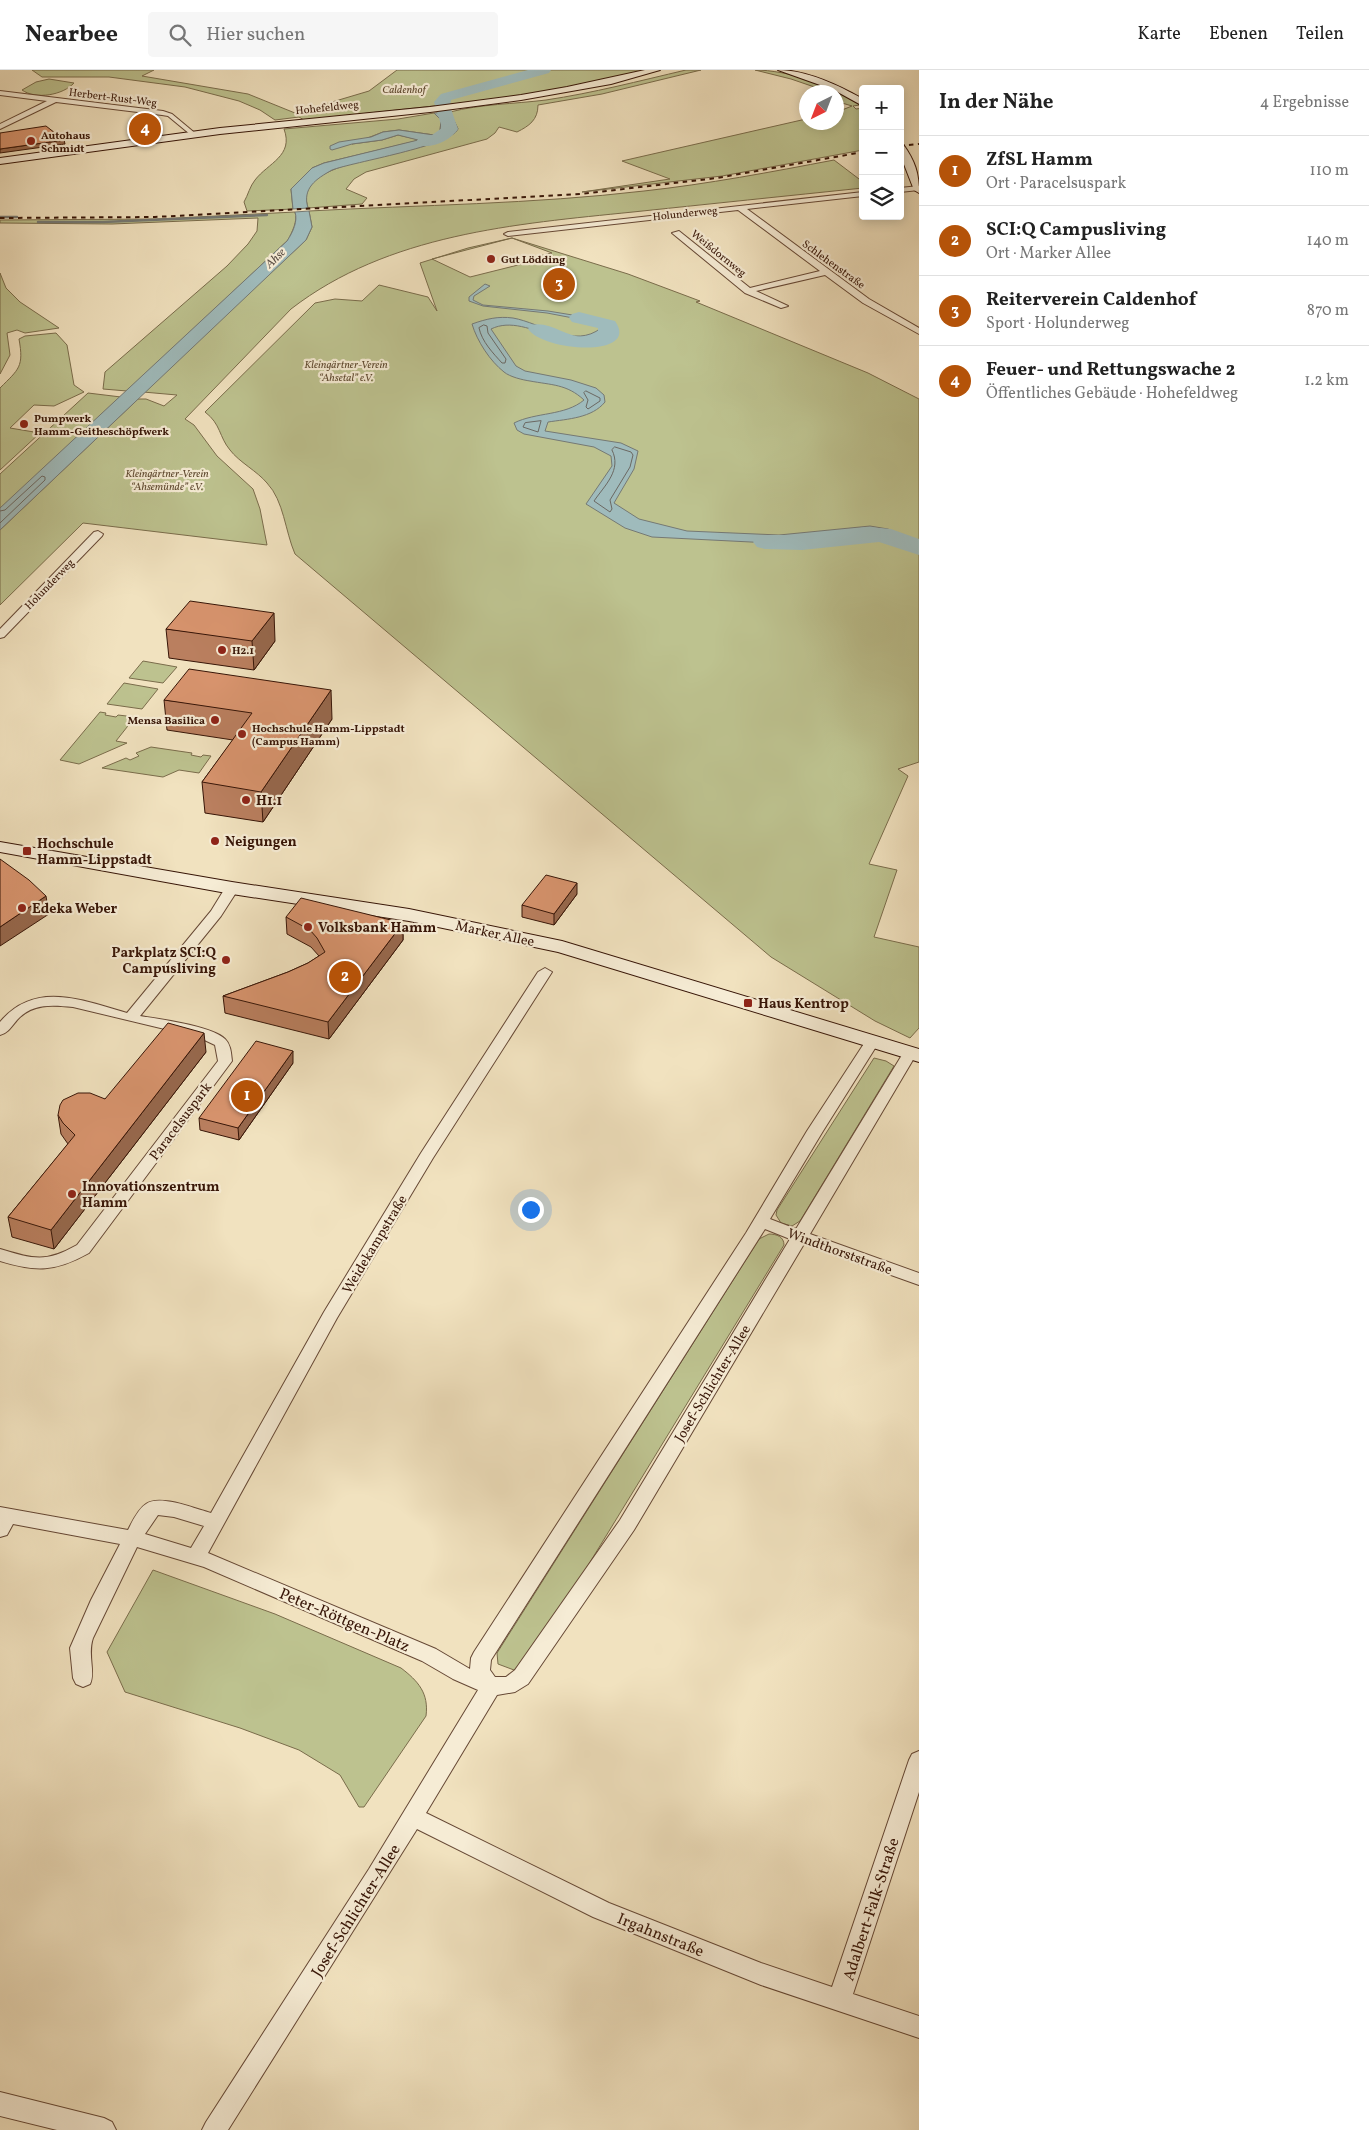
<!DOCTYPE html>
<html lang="de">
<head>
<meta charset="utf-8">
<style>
	:root { --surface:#fff; --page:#f6f6f6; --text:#222; --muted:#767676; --line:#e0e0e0; --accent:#b45309 }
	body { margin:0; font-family:Vollkorn,serif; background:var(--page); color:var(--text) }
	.controls { position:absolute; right:15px; top:15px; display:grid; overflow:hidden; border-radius:5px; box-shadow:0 2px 12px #0003 }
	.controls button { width:45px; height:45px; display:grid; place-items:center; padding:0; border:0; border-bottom:1px solid var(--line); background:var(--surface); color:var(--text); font:25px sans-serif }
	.compass { position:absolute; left:799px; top:15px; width:45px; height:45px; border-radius:50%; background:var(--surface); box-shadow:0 2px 12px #0003; rotate:222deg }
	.you { position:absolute; left:530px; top:1139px; width:18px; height:18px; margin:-12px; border:4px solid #fff; border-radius:50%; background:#1a73e8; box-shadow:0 0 0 8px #1a73e833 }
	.badge { display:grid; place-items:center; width:32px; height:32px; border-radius:50%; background:var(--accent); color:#fff; font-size:16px; font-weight:700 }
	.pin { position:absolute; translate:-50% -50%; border:2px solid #fff; box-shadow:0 1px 5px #0006 }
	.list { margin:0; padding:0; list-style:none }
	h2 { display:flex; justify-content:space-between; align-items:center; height:65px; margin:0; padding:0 20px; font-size:21px }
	h2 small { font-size:16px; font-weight:400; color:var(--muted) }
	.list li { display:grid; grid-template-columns:32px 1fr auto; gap:15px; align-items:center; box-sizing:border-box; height:70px; padding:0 20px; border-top:1px solid var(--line) }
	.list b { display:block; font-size:19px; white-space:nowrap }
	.list p { margin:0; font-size:16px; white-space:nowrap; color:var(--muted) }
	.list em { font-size:16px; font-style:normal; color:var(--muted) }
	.icon { flex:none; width:28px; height:28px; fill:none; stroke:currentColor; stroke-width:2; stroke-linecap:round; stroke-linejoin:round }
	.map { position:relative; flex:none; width:919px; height:2060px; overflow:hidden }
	header { display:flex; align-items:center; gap:30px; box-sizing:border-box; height:70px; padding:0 25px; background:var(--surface); border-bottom:1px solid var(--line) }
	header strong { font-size:24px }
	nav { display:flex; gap:28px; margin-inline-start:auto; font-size:18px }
	.search { width:350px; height:45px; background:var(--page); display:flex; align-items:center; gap:12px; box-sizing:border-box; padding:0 18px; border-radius:5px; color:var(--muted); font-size:19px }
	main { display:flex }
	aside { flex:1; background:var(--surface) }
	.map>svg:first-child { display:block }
	.green { fill:#bdc28f; stroke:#7a6c4b; fill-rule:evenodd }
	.water { fill:#9fbbbc; stroke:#757974 }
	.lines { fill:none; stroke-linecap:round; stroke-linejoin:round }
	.shore { stroke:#6b6862; stroke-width:1 }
	.stream { stroke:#757974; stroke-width:2.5 }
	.river { fill:#9fbbbc; fill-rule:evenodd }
	.street-casing { stroke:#664835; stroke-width:2 }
	.secondary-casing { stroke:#371507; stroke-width:2 }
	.street { fill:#f6ecd5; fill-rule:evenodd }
	.secondary { fill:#f6ecd5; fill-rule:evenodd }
	.rail { stroke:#371507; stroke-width:2; stroke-dasharray:4.5 4.5; stroke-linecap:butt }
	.wall { fill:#ba7f5f; stroke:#371507 }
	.shaded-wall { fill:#97684d; stroke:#371507 }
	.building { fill:#d8946e; stroke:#371507 }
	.poi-dot { fill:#8f2418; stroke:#f6ecd5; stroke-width:2 }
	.labels { text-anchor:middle; stroke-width:4.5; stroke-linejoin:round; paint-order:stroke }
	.far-park-label { font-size:11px; font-style:italic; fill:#5f4930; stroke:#f6ecd5 }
	.far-street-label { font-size:11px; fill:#371507; stroke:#f6ecd5 }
	.far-poi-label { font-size:11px; font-weight:bold; fill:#371507; stroke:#f6ecd5; text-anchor:start }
	.far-water-label { font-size:12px; font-style:italic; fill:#5b4f46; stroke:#f6ecd5 }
	.poi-label { font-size:14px; font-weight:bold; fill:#371507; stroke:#f6ecd5; text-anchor:start }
	.street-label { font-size:14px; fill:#371507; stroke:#f6ecd5 }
	.near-street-label { font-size:16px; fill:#371507; stroke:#f6ecd5 }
</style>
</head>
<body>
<header>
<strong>Nearbee</strong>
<div class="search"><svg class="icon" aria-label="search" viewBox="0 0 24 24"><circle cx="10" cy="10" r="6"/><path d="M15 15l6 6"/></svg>Hier suchen</div>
<nav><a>Karte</a><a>Ebenen</a><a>Teilen</a></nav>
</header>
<main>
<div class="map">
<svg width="919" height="2060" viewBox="0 0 919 2060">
	<rect width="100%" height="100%" fill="#f1e2bf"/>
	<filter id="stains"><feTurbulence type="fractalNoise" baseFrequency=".004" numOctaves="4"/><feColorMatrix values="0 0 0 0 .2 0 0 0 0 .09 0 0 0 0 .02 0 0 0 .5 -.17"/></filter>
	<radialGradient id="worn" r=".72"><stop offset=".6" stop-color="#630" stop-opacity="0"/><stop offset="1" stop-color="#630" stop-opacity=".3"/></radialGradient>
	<g class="green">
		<polygon points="32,0 154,0 142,6 248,24 295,43 369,21 397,0 650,0 567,19 508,28 304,50 299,47 275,50 260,40 239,31 185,17 109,7 42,7"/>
		<path d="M 686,0 L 701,0 L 602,24 L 538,35 C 538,50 529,56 517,62 L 499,57 L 495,63 L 487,69 L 366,102 L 354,109 L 346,119 L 367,128 L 362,134 L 308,138 C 307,133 305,128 306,123 C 313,94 391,86 416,78 C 431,74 444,65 458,59 L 450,42 C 481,34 514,34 546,30 C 593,23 639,11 686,0 Z"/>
		<path d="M 755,0 C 786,0 836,15 860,35 L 853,36 L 856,39 L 863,38 L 863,80 L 722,106 L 582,122 L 670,109 L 622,91 L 806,49 L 806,52 L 836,52 L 837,42 L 852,36 L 842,33 L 837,28 L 836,22 L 829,22 L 791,9 Z"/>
		<path d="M 49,9 L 74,13 C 63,25 36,30 22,20 L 36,12 Z"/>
		<path d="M 434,43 L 441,50 L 440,61 L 434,65 L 399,60 L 383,62 L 352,74 L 382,70 L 398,65 L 420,70 L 324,93 L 312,98 L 291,119 L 293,139 L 247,141 L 244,132 C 248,125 250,116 255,110 C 268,93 294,86 284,59 L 398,49 Z"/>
		<path d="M 834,90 L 863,112 L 863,118 C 786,126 709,134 633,142 C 515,154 388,164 291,239 L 185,349 L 194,355 L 217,386 L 253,419 L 260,439 L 267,475 L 83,453 L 0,535 L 0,460 L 138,329 L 146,329 L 164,336 L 177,325 L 143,322 L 306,170 L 312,157 L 309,141 C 420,135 533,134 644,121 C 708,114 771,102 834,90 Z"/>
		<path d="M 295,142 C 298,151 292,162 288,170 L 127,321 L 103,319 L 105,302 L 227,196 L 248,174 L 257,161 L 258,148 L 112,154 L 0,153 L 0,150 L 157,149 Z"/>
		<path d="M 512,168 L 628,204 L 700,231 L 696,232 L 868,303 L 919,329 L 919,692 L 898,699 L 908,706 L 869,794 L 897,800 L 874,867 L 919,877 L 919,958 L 910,968 L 875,951 L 771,887 L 295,484 C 285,461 284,431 267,413 C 257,401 239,392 230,380 C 219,367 221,354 205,342 L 315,233 L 335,229 L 362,231 L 379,215 L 428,227 L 437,241 L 420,193 L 468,178 ZM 512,168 L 552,183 L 529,188 L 534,191 L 470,207 L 432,189 Z"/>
		<polygon points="0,203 6,218 20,232 59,258 25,263 17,260 7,263 10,285 0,304"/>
		<path d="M 56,263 L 67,275 L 74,315 L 84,322 L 54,336 L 34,335 L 10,358 L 40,363 L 0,400 L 0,318 C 19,299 24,297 19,269 L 25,266 Z"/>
		<polygon points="88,323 121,327 0,441 0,404"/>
		<polygon points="143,591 177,597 163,613 129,608"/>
		<polygon points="124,613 158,619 142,639 107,634"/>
		<polygon points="100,642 106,643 105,645 116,647 118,645 135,647 116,671 127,673 79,694 60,690"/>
		<polygon points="151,677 192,683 191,685 201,687 203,685 211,686 199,703 179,700 163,707 102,698 126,688 130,690 139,686 136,683"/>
		<polygon points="874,988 886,991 894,996 800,1151 792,1156 781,1153 776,1145 777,1140"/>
		<path d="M 769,1164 C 777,1164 784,1167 784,1175 L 543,1569 L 514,1600 L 498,1594 L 497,1583 L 759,1169 Z"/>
		<path d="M 153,1500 L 275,1544 L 401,1598 C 418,1611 429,1623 426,1646 L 364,1737 L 359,1737 L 340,1705 L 299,1680 L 240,1658 L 125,1622 L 107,1582 Z"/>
	</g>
	<g class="water">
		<path d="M 450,42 L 458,59 C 451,76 353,92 332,100 C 316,109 302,118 308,138 L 293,139 L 291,119 L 312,98 L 324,93 L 418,70 L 398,65 L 382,70 L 352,74 L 332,80 L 330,79 L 330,76 L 339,72 L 371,67 L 383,62 L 399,60 L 434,65 L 440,61 L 441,50 L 434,43 Z"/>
		<path d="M 309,141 L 312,157 L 306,170 L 0,460 L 0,438 L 287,171 C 293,162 298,151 295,142 Z"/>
		<path d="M 485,214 L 490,216 L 474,226 L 473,230 L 483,235 L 548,241 L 609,251 L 617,258 C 577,299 530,240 491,259 L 516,296 L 525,301 L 571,310 L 596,318 L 604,325 L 605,332 C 592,348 568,349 548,352 L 545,361 L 621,373 L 638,381 L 634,399 L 614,433 L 639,449 L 687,461 L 779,465 L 870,456 L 888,459 L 919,473 L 919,484 L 896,471 L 875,467 L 790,474 L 652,467 L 625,458 L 586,434 L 612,396 L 611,386 L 594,377 L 524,364 L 517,360 L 514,353 C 536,342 565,346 584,330 C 567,314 551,315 530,311 C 523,310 510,307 504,302 C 490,291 477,271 472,254 C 486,249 498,246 513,248 C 541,253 575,279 601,258 L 599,253 L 547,243 L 483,236 L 469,231 L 469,227 Z"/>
	</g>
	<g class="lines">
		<g class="shore">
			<path d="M 484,255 L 487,256 L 488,263 L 506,289 L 505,293 L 502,293 C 493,283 482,272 479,258 Z"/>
			<polygon points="586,321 600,328 600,331 588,339 586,337 588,330 584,323"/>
			<polygon points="541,351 538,362 523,357 525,353"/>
			<path d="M 615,377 L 631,382 L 633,385 L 630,397 L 610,430 L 612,439 L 610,442 L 594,431 C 605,415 622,400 612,380 Z"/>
			<polyline points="0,441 5,440 42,406 45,407 45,410 0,453"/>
		</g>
		<g class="stream">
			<polyline points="0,147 17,147"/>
			<polyline points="38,152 103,152 267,145"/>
		</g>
		<g class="river">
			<path d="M 528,0 L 551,0 L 549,3 L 451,30 L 450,36 L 458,59 C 450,71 432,79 418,75 L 416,72 L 418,69 L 432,65 L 442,58 L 434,32 L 441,24 Z"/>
			<path d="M 579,242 L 615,251 C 641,288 544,282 528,259 L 531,255 C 554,249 574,277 598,263 L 598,258 L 572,252 L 569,248 L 572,244 Z"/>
			<polygon points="867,457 891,459 919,469 919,485 879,472 802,480 765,479 757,477 753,472 757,467 765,465 809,465"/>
		</g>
		<defs>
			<g id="street">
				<polygon points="0,21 163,41 172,44 196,64 191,65 168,46 162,45 56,32 0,59 0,54 47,31 0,25"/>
				<polygon points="919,116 919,120 900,122 900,118"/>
				<polygon points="863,122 863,126 747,139 869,229 919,258 919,264 863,233 825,205 756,221 788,236 781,238 745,223 672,163 679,161 750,218 820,201 738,140 508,166 504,164 508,162"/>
				<polygon points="98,461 103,464 102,466 4,567 0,568 0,559 94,462"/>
				<path d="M 232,814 L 239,818 L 221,846 L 140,946 C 159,949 212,956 225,969 C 231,975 231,983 232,991 L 89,1183 C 55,1202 36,1202 0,1191 L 0,1179 C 34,1189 45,1193 77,1175 L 218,991 L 215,975 L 198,967 L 73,937 C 52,935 32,933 17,950 C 12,956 8,963 0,965 L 0,952 C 35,910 82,930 127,943 L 211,841 L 227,815 Z"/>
				<path d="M 545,898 L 552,902 L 433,1088 L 337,1248 L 208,1483 L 436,1579 L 470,1599 L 471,1588 L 474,1582 L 746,1163 L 807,1061 L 867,969 L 877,969 L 879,972 L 823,1061 L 770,1149 L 796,1159 L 905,980 L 915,980 L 917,983 L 810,1164 L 919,1203 L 919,1215 L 804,1174 L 634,1460 L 528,1614 L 515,1622 L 497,1625 L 426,1743 L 609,1833 L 761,1893 L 832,1917 L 909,1690 L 912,1684 L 919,1681 L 919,1722 L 853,1924 L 919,1946 L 919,1968 L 761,1915 L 593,1847 L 417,1759 L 228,2060 L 202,2060 L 206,2052 L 369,1799 L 478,1620 L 453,1609 L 422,1591 L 204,1497 L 137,1477 L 93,1568 C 87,1585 96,1602 90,1614 L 83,1617 L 76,1614 L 73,1608 L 70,1578 L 91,1530 L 120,1474 L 13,1454 L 7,1465 L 0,1467 L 0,1437 L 128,1460 C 132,1452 138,1439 146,1434 C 160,1424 195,1439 211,1443 L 324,1242 L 421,1083 L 538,902 ZM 765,1159 L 790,1169 L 620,1450 L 515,1600 L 506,1607 L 495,1607 L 490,1600 L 491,1590 ZM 158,1445 L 174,1447 L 204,1456 L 191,1478 L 145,1464 Z"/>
				<polygon points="0,2022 104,2048 112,2052 116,2060 57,2060 0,2046"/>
			</g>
			<g id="secondary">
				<polygon points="645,0 660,0 611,14 521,30 430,42 220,64 0,94 0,88 220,58 430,37 521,25 567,17"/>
				<path d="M 778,0 C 807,0 838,15 863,29 L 863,36 L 834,20 Z"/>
				<path d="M 900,73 L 903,74 C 915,91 919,103 919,123 L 914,120 L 900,84 Z"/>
				<polygon points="0,772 232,812 409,839 562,871 919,979 919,992 558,882 409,851 232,824 0,782"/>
			</g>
		</defs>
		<use href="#street" class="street-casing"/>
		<use href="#secondary" class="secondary-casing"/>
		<use href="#street" class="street"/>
		<use href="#secondary" class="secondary"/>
		<g class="rail">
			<polyline points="900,76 919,74"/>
			<polyline points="0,148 155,147 581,124 717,108 863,82"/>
		</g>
	</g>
	<g class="wall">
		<polygon points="166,559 275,571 254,600 169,588"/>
		<polygon points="164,630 332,649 263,752 205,743 202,712 233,670 167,660"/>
		<polygon points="577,824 554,855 522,847 522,835"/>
		<polygon points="286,847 403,853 403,870 329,969 225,943 223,926 288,902 308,893 319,886 311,877 287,864"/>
		<polygon points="206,982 54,1179 12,1167 8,1147 68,1074 61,1064 58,1045 105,1029"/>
		<polygon points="293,993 239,1070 200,1060 199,1048"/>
	</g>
	<g class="shaded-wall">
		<polygon points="64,70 65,74 0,83 0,79"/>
		<polygon points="274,543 275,571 254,600 252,571"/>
		<polygon points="331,620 332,649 263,752 261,722"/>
		<polygon points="577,813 577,824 554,855 554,844"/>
		<polygon points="46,826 49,844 0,876 0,857"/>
		<polygon points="403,853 403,870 329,969 328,952"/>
		<polygon points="204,963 206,982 54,1179 51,1160"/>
		<polygon points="293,981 293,993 239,1070 238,1058"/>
	</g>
	<g class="building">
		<polygon points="46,56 64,70 0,79 0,63"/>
		<polygon points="190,531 274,543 252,571 166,559"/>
		<polygon points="189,599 331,620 261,722 202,712 252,643 164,630"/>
		<polygon points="0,789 29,810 46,826 0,857"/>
		<polygon points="546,805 577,813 554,844 522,835"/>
		<polygon points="301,828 403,853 328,952 223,926 288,902 308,893 325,882 317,868 310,860 286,847"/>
		<polygon points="168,953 204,963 51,1160 8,1147 75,1065 63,1053 58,1045 60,1035 63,1030 78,1023 90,1023 105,1029"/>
		<polygon points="256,971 293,981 238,1058 199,1048"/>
	</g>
	<g class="poi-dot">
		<circle cx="31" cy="71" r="5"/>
		<circle cx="491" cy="189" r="5"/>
		<circle cx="24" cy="354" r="5"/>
		<circle cx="222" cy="580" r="5"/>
		<circle cx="215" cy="650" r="5"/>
		<circle cx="242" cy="664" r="5"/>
		<circle cx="246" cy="730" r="5"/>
		<circle cx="215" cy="771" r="5"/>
		<rect x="22" y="776" width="10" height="10" rx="2.5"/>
		<circle cx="22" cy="838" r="5"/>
		<circle cx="308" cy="857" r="5"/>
		<circle cx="226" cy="890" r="5"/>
		<rect x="743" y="928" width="10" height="10" rx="2.5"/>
		<circle cx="72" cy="1124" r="5"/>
	</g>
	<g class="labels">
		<g class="far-park-label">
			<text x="404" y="23">Caldenhof</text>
			<text x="346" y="298">Kleingärtner-Verein<tspan x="346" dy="13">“Ahsetal” e.V.</tspan></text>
			<text x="167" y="407">Kleingärtner-Verein<tspan x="167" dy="13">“Ahsemünde” e.V.</tspan></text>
		</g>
		<g class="far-street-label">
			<text transform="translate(113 27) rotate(7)" y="4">Herbert-Rust-Weg</text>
			<text transform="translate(327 37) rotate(-6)" y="4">Hohefeldweg</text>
			<text transform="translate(685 143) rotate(-6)" y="4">Holunderweg</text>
			<text transform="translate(719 183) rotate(39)" y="4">Weißdornweg</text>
			<text transform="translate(834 194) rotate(36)" y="4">Schlehenstraße</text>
			<text transform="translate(49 514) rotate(-46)" y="4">Holunderweg</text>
		</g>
		<g class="far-poi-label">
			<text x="41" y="69">Autohaus<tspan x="41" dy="13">Schmidt</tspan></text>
			<text x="501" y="193">Gut Lödding</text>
			<text x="34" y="352">Pumpwerk<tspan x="34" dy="13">Hamm-Geitheschöpfwerk</tspan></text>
			<text x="232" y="584">H2.1</text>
			<text x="205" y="654" text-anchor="end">Mensa Basilica</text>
			<text x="252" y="662">Hochschule Hamm-Lippstadt<tspan x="252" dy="13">(Campus Hamm)</tspan></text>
		</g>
		<g class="far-water-label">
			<text transform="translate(275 188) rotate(-44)" y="4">Ahse</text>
		</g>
		<g class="poi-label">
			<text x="256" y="735">H1.1</text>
			<text x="225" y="776">Neigungen</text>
			<text x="37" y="778">Hochschule<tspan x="37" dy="16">Hamm-Lippstadt</tspan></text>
			<text x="32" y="843">Edeka Weber</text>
			<text x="318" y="862">Volksbank Hamm</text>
			<text x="216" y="887" text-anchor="end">Parkplatz SCI:Q<tspan x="216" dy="16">Campusliving</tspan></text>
			<text x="758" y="938">Haus Kentrop</text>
			<text x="82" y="1121">Innovationszentrum<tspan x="82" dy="16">Hamm</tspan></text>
		</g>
		<g class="street-label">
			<text transform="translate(495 863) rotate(12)" y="5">Marker Allee</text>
			<text transform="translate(180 1051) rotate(-53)" y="5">Paracelsuspark</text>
			<text transform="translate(374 1174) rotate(-59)" y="5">Weidekampstraße</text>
			<text transform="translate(840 1181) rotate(20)" y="5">Windthorststraße</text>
			<text transform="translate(712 1313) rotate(-59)" y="5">Josef-Schlichter-Allee</text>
		</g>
		<g class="near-street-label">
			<text transform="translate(345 1549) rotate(23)" y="6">Peter-Röttgen-Platz</text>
			<text transform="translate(870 1839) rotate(-72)" y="6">Adalbert-Falk-Straße</text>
			<text transform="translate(355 1840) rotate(-58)" y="6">Josef-Schlichter-Allee</text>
			<text transform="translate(661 1864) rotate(22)" y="6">Irgahnstraße</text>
		</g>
	</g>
	<rect width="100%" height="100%" filter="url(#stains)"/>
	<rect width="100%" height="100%" fill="url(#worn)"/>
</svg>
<div class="controls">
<button>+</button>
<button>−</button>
<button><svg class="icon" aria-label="layers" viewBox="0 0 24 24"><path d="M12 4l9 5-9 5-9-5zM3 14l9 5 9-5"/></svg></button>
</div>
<svg class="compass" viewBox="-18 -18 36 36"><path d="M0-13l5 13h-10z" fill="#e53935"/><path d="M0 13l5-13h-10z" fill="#767676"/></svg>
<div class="you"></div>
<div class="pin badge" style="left:247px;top:1026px">1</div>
<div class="pin badge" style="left:345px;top:907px">2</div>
<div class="pin badge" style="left:559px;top:214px">3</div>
<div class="pin badge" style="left:145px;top:59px">4</div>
</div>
<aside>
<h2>In der Nähe<small>4 Ergebnisse</small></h2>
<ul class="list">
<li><span class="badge">1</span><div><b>ZfSL Hamm</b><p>Ort · Paracelsuspark</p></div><em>110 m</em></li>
<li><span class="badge">2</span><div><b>SCI:Q Campusliving</b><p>Ort · Marker Allee</p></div><em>140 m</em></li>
<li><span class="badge">3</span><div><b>Reiterverein Caldenhof</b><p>Sport · Holunderweg</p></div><em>870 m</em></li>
<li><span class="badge">4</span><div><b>Feuer- und Rettungswache 2</b><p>Öffentliches Gebäude · Hohefeldweg</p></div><em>1.2 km</em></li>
</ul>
</aside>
</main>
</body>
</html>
